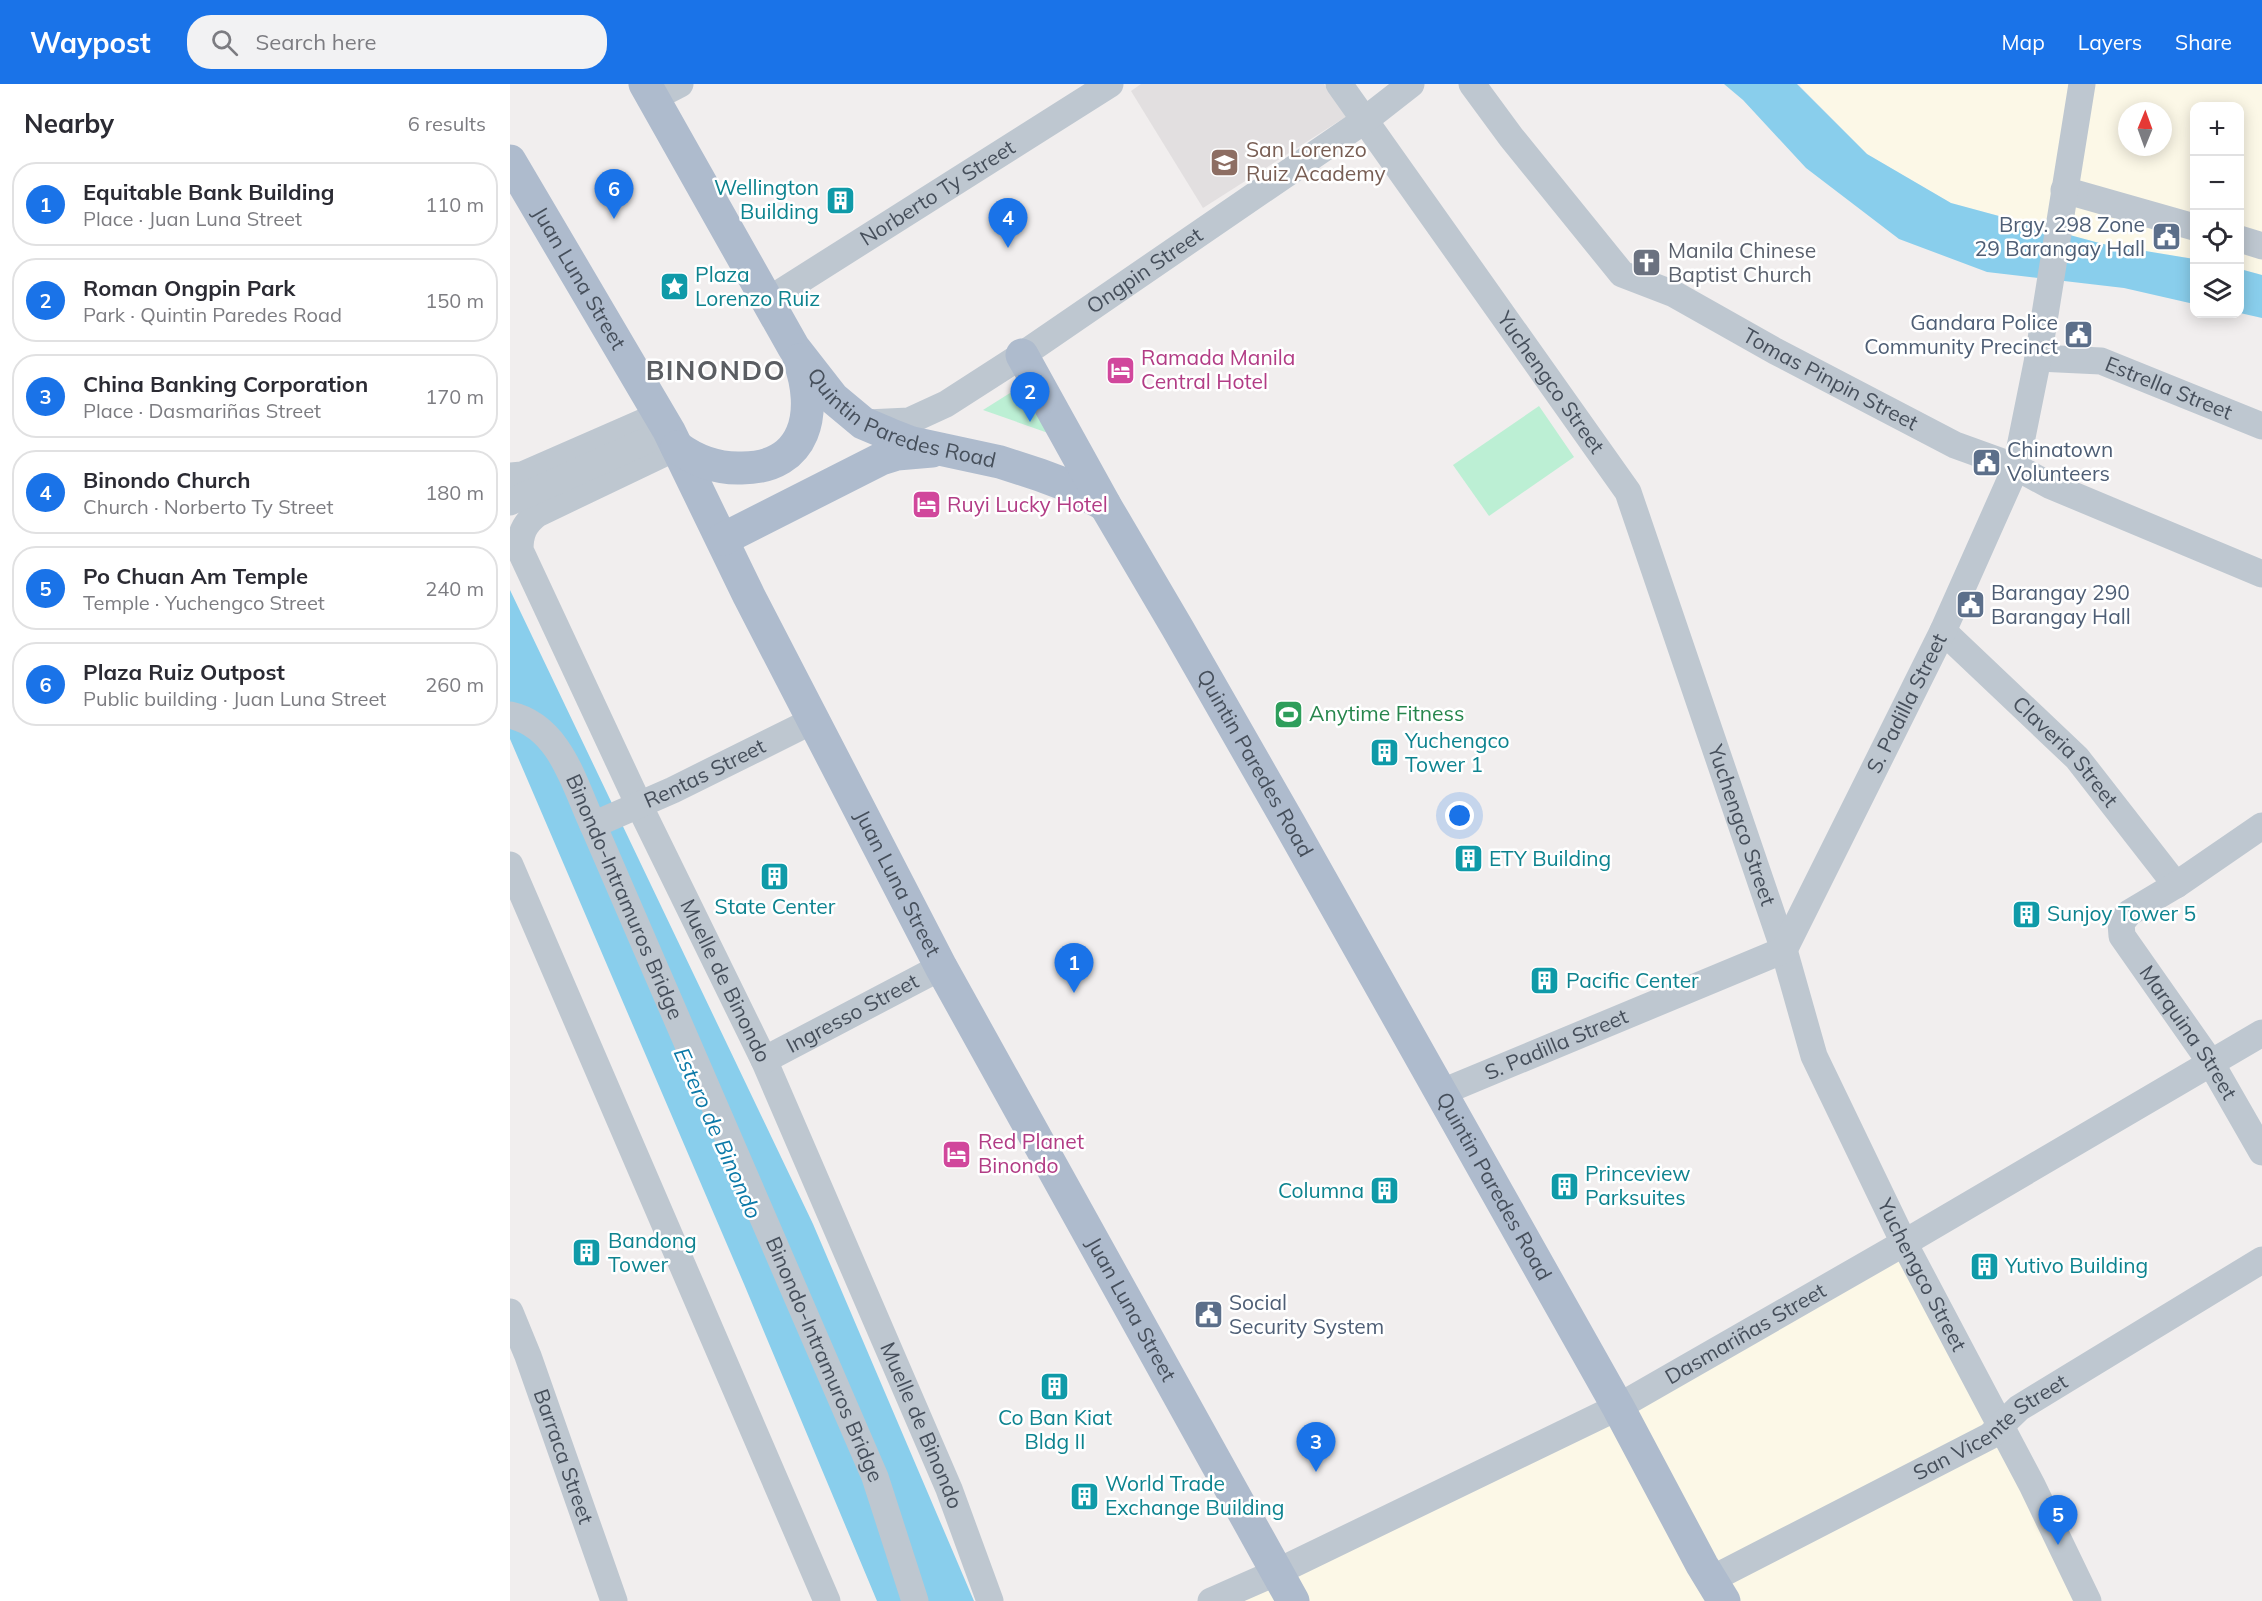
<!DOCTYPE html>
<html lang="en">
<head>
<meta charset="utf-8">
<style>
	:root { --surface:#fff; --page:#f2f2f3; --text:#2b2b33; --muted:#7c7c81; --line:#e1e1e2; --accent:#1a73e8 }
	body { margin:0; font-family:Mulish,sans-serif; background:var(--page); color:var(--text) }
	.controls { position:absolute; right:18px; top:18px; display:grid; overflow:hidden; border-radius:12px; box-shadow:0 3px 15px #0003 }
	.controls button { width:54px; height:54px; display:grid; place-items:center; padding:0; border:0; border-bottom:2px solid var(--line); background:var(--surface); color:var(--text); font:30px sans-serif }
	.compass { position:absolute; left:1608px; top:18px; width:54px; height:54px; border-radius:50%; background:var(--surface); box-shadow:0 3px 15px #0003; rotate:1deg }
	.you { position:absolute; left:950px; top:732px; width:21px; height:21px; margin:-15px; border:4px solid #fff; border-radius:50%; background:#1a73e8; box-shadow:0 0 0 9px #1a73e833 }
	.badge { display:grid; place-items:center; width:39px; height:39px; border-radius:50%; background:var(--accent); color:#fff; font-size:20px; font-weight:700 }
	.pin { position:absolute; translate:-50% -50px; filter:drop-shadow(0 2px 3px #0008) }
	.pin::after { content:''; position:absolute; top:32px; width:21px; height:18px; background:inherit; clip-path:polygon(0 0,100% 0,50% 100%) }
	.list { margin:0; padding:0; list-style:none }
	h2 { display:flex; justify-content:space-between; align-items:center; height:78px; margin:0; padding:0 24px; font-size:26px }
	h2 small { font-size:20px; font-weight:400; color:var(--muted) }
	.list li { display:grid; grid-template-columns:39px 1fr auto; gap:18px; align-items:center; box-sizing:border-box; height:84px; margin:0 12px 12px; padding:0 12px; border:2px solid var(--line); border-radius:24px }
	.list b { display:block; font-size:22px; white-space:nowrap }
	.list p { margin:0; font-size:20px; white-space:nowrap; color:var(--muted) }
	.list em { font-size:20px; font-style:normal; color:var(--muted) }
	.icon { flex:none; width:33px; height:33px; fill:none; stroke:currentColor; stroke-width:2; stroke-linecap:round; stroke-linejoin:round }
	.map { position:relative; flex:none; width:1752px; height:1517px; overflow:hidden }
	header { display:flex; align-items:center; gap:36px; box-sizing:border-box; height:84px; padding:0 30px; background:var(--accent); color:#fff }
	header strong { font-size:28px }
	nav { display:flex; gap:33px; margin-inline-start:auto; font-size:21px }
	.search { width:420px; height:54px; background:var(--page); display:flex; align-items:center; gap:15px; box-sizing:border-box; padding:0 21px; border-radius:24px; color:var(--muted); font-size:22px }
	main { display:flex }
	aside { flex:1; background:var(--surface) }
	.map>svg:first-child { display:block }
	.commercial { fill:#fcf8e7; fill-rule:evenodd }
	.education { fill:#e2dfe0 }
	.green { fill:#bcefd4 }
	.water { fill:#89ceec }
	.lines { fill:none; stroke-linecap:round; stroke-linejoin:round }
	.minor { stroke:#bec7d0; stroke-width:27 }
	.major { stroke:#aebbcd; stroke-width:33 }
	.labels { text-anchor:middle; stroke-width:5; stroke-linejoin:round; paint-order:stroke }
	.education-label { font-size:21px; fill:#785e54; stroke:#fff; text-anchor:start }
	.culture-label { font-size:21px; fill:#0d838f; stroke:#fff; text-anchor:start }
	.street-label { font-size:21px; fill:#464f5b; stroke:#fff }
	.service-label { font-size:21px; fill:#4e5e75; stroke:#fff; text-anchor:start }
	.worship-label { font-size:21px; fill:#5b616d; stroke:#fff; text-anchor:start }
	.hotel-label { font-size:21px; fill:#b23c85; stroke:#fff; text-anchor:start }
	.leisure-label { font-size:21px; fill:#27864d; stroke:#fff; text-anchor:start }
	.water-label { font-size:22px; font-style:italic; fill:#0c79a8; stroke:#fff }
	.district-label { font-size:27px; font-weight:bold; letter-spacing:1.5px; fill:#5b5e63; stroke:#fff }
</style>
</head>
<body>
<header>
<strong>Waypost</strong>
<div class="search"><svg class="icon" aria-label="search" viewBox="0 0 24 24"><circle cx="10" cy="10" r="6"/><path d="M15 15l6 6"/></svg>Search here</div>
<nav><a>Map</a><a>Layers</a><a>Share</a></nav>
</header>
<main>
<aside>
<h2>Nearby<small>6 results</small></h2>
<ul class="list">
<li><span class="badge">1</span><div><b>Equitable Bank Building</b><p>Place · Juan Luna Street</p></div><em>110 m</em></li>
<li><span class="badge">2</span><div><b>Roman Ongpin Park</b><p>Park · Quintin Paredes Road</p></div><em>150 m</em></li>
<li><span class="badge">3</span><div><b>China Banking Corporation</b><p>Place · Dasmariñas Street</p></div><em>170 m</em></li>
<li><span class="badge">4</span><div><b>Binondo Church</b><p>Church · Norberto Ty Street</p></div><em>180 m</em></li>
<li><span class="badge">5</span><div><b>Po Chuan Am Temple</b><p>Temple · Yuchengco Street</p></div><em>240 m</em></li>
<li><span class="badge">6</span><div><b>Plaza Ruiz Outpost</b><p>Public building · Juan Luna Street</p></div><em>260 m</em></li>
</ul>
</aside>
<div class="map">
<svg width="1752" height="1517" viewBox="0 0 1752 1517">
	<rect width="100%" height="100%" fill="#f1eeee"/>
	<g class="commercial">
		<path d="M 1291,0 L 1752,0 L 1752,191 L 1730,185 L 1730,22 L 1684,22 L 1684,175 L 1593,160 L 1441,119 L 1357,70 L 1290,2 ZM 1617,27 L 1653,27 L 1653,63 L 1617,63 Z"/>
		<polygon points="1394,1159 1578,1517 702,1517 767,1488"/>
	</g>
	<polygon class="education" points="631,0 814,0 837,32 693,124 621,7"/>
	<g class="green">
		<polygon points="511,302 541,350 473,326"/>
		<polygon points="1029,322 1064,373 979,432 943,381"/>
	</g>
	<g class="water">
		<polygon points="1214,0 1287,0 1357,70 1441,119 1593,160 1684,175 1684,220 1614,204 1477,188 1389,155 1296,84 1233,16"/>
		<polygon points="1730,185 1752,191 1752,234 1730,229"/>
		<polygon points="0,506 303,1140 464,1517 367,1517 234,1200 0,655"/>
	</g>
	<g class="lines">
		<g class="minor">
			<path id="s1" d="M 829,0 L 1118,408 L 1274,866 L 1304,972 L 1394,1159 L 1522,1401 L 1578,1517"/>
			<path id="s2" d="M 962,0 L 1001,53 L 1112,190 L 1164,210 L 1265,267 L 1445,361 L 1506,383 L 1539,401 L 1752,490"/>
			<polyline points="143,14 170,0"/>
			<polyline points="1554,106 1684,143"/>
			<polyline points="1730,155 1752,162"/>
			<path id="s3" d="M 257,217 L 600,0"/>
			<path id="s4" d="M 1528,274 L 1591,277 L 1752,342"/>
			<path id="s5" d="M 357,339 L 399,337 L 436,320 L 512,271 L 855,36 L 901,0"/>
			<path id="s6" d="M 167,363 L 27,430 C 14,440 10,450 10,466 L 129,721 L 254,976 L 439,1405 L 480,1517"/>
			<polyline points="0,392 12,391 131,339 145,338 159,347"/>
			<polyline points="0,418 136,357"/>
			<path id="s7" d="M 1433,547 L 1567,674 L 1666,801"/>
			<path id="s8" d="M 0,631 C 50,642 64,700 83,741 L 365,1393 L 405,1517"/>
			<path id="s9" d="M 83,741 L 163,706 L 304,636"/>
			<path id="s10" d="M 1752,742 L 1666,801 L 1619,829 L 1611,839 L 1612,852 L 1701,979 L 1752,1068"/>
			<polyline points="0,781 317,1517"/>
			<path id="s11" d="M 254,976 L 431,883"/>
			<path id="s12" d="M 930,1009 L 1274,866 L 1433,547 L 1506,383 L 1528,274 L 1572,0"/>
			<path id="s13" d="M 0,1228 L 18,1272 L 104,1517"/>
			<path id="s14" d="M 1200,1496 L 1480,1352 L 1509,1324 L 1752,1176"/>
			<path id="s15" d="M 701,1517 L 767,1488 L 1108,1323 L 1394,1159 L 1752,949"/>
		</g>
		<g class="major">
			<path id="s16" d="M 135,0 L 284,264 L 323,314 L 353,339 L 379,350 L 402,359 L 490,378 L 530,391 L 562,403 L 595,421"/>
			<path id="s17" d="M 0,77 L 159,347 L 239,512 L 431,883 L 783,1517"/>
			<path id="s18" d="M 512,271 L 595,421 L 668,545 L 779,739 L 1108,1323 L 1192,1481 L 1214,1517"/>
			<path d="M 167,363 C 186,377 208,385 232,384 C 297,384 308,327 289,276"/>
			<polyline points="213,455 371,375 387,370 422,367"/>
		</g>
	</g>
	<defs>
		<symbol id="school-square" viewBox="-11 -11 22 22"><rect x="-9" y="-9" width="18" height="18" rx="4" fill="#8d6e63" stroke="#fff"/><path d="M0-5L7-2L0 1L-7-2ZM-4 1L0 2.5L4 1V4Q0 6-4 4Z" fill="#fff"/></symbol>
		<symbol id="building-square" viewBox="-11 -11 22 22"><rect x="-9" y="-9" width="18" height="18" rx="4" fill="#0f9aa8" stroke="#fff"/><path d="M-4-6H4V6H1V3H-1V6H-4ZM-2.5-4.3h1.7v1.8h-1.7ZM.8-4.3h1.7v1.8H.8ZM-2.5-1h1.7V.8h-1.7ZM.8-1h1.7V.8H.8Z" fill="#fff"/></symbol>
		<symbol id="civic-square" viewBox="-11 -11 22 22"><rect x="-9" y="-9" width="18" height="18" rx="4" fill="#5c6f8a" stroke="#fff"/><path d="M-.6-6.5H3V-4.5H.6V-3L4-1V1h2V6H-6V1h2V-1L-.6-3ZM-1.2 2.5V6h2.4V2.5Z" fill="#fff"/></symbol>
		<symbol id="church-square" viewBox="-11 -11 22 22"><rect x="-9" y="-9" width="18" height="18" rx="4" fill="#6b7280" stroke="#fff"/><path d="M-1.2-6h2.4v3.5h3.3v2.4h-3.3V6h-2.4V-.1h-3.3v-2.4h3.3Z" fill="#fff"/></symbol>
		<symbol id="sight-square" viewBox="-11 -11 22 22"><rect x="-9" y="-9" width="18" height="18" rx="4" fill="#0f9aa8" stroke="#fff"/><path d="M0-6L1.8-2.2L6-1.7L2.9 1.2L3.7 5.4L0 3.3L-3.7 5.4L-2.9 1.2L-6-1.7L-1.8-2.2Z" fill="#fff"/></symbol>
		<symbol id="hotel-square" viewBox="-11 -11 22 22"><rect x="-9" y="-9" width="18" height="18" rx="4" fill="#d1479c" stroke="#fff"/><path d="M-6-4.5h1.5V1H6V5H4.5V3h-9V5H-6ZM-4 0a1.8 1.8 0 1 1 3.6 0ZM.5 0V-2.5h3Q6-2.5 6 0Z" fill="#fff"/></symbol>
		<symbol id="stadium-square" viewBox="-11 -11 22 22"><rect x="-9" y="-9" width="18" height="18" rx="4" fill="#2e9e5b" stroke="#fff"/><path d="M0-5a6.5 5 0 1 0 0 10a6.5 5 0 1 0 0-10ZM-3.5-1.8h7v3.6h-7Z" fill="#fff"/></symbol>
	</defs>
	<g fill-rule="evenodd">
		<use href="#school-square" x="698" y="62" width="33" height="33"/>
		<use href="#building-square" x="314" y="100" width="33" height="33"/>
		<use href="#civic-square" x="1640" y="136" width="33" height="33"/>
		<use href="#church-square" x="1120" y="162" width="33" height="33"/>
		<use href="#sight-square" x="148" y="186" width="33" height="33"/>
		<use href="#civic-square" x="1552" y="234" width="33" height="33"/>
		<use href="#hotel-square" x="594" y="270" width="33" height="33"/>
		<use href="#civic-square" x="1460" y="362" width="33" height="33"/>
		<use href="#hotel-square" x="400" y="404" width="33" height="33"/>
		<use href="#civic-square" x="1444" y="504" width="33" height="33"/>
		<use href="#stadium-square" x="762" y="614" width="33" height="33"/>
		<use href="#building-square" x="858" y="652" width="33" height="33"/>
		<use href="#building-square" x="942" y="758" width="33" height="33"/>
		<use href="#building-square" x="248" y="776" width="33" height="33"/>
		<use href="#building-square" x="1500" y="814" width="33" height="33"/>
		<use href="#building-square" x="1018" y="880" width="33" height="33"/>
		<use href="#hotel-square" x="430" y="1054" width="33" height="33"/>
		<use href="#building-square" x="1038" y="1086" width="33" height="33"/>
		<use href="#building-square" x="858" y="1090" width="33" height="33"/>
		<use href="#building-square" x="60" y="1152" width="33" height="33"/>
		<use href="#building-square" x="1458" y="1166" width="33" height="33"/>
		<use href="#civic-square" x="682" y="1214" width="33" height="33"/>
		<use href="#building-square" x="528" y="1286" width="33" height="33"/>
		<use href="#building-square" x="558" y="1396" width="33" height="33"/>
	</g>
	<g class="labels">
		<g class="education-label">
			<text x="736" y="73">San Lorenzo<tspan x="736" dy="24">Ruiz Academy</tspan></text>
		</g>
		<g class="culture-label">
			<text x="309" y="111" text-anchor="end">Wellington<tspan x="309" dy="24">Building</tspan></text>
			<text x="185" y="198">Plaza<tspan x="185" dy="24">Lorenzo Ruiz</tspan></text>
			<text x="895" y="664">Yuchengco<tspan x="895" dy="24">Tower 1</tspan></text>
			<text x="979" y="782">ETY Building</text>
			<text x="265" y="830" text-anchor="middle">State Center</text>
			<text x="1537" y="837">Sunjoy Tower 5</text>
			<text x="1056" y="904">Pacific Center</text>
			<text x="1075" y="1097">Princeview<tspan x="1075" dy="24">Parksuites</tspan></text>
			<text x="854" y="1114" text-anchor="end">Columna</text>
			<text x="98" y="1164">Bandong<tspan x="98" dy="24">Tower</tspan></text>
			<text x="1495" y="1189">Yutivo Building</text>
			<text x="545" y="1341" text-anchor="middle">Co Ban Kiat<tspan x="545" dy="24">Bldg II</tspan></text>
			<text x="595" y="1407">World Trade<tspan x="595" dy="24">Exchange Building</tspan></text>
		</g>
		<g class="street-label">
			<text dy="7" stroke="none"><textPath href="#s3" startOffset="202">Norberto Ty Street</textPath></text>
			<text dy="7" stroke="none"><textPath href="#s5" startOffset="322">Ongpin Street</textPath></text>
			<text dy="7" stroke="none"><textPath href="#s17" startOffset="136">Juan Luna Street</textPath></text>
			<text dy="7" stroke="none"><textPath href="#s2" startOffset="476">Tomas Pinpin Street</textPath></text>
			<text dy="7" stroke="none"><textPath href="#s1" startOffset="366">Yuchengco Street</textPath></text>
			<text dy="7" stroke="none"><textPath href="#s4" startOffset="136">Estrella Street</textPath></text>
			<text dy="7" stroke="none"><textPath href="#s16" startOffset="438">Quintin Paredes Road</textPath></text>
			<text dy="7" stroke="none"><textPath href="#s12" startOffset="648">S. Padilla Street</textPath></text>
			<text dy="7" stroke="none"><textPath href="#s7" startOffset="172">Claveria Street</textPath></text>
			<text dy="7" stroke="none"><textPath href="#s18" startOffset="470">Quintin Paredes Road</textPath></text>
			<text dy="7" stroke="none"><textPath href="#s9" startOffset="123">Rentas Street</textPath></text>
			<text dy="7" stroke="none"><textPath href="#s1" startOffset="852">Yuchengco Street</textPath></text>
			<text dy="7" stroke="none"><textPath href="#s17" startOffset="820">Juan Luna Street</textPath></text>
			<text dy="7" stroke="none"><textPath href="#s8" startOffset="222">Binondo-Intramuros Bridge</textPath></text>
			<text dy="7" stroke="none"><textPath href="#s6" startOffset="674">Muelle de Binondo</textPath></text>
			<text dy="7" stroke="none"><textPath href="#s11" startOffset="100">Ingresso Street</textPath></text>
			<text dy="7" stroke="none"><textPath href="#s10" startOffset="302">Marquina Street</textPath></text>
			<text dy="7" stroke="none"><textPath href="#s12" startOffset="126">S. Padilla Street</textPath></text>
			<text dy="7" stroke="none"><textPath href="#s18" startOffset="956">Quintin Paredes Road</textPath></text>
			<text dy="7" stroke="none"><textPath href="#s1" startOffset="1338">Yuchengco Street</textPath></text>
			<text dy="7" stroke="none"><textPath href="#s17" startOffset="1306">Juan Luna Street</textPath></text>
			<text dy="7" stroke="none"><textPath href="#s15" startOffset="598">Dasmariñas Street</textPath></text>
			<text dy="7" stroke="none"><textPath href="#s8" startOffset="726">Binondo-Intramuros Bridge</textPath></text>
			<text dy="7" stroke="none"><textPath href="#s6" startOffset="1160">Muelle de Binondo</textPath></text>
			<text dy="7" stroke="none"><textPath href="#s14" startOffset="320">San Vicente Street</textPath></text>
			<text dy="7" stroke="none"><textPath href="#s13" startOffset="154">Barraca Street</textPath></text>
		</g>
		<g class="service-label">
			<text x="1635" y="148" text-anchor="end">Brgy. 298 Zone<tspan x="1635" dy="24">29 Barangay Hall</tspan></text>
			<text x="1548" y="246" text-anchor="end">Gandara Police<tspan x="1548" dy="24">Community Precinct</tspan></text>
			<text x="1497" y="373">Chinatown<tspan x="1497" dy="24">Volunteers</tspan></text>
			<text x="1481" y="516">Barangay 290<tspan x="1481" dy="24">Barangay Hall</tspan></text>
			<text x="719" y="1226">Social<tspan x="719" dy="24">Security System</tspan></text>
		</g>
		<g class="worship-label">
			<text x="1158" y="174">Manila Chinese<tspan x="1158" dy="24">Baptist Church</tspan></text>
		</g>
		<g class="hotel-label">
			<text x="631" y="281">Ramada Manila<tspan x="631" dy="24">Central Hotel</tspan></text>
			<text x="437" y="428">Ruyi Lucky Hotel</text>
			<text x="468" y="1065">Red Planet<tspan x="468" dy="24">Binondo</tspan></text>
		</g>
		<g class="leisure-label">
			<text x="799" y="637">Anytime Fitness</text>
		</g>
		<g class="water-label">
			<text transform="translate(208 1049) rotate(66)" y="8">Estero de Binondo</text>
		</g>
		<g class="district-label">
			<text x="206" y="296">BINONDO</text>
		</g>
	</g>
</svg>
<div class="controls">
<button>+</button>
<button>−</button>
<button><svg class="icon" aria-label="locate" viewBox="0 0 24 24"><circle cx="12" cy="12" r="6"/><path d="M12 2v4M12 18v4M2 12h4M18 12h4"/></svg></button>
<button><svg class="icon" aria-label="layers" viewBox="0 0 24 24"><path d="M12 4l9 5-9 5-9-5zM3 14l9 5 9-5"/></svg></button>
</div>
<svg class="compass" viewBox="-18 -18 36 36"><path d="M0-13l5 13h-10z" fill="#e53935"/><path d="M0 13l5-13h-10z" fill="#7c7c81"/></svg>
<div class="you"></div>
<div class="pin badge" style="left:564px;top:909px">1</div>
<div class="pin badge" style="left:520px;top:338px">2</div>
<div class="pin badge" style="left:806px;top:1388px">3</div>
<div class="pin badge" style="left:498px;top:164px">4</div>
<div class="pin badge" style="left:1548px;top:1461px">5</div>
<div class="pin badge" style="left:104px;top:135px">6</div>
</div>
</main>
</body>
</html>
